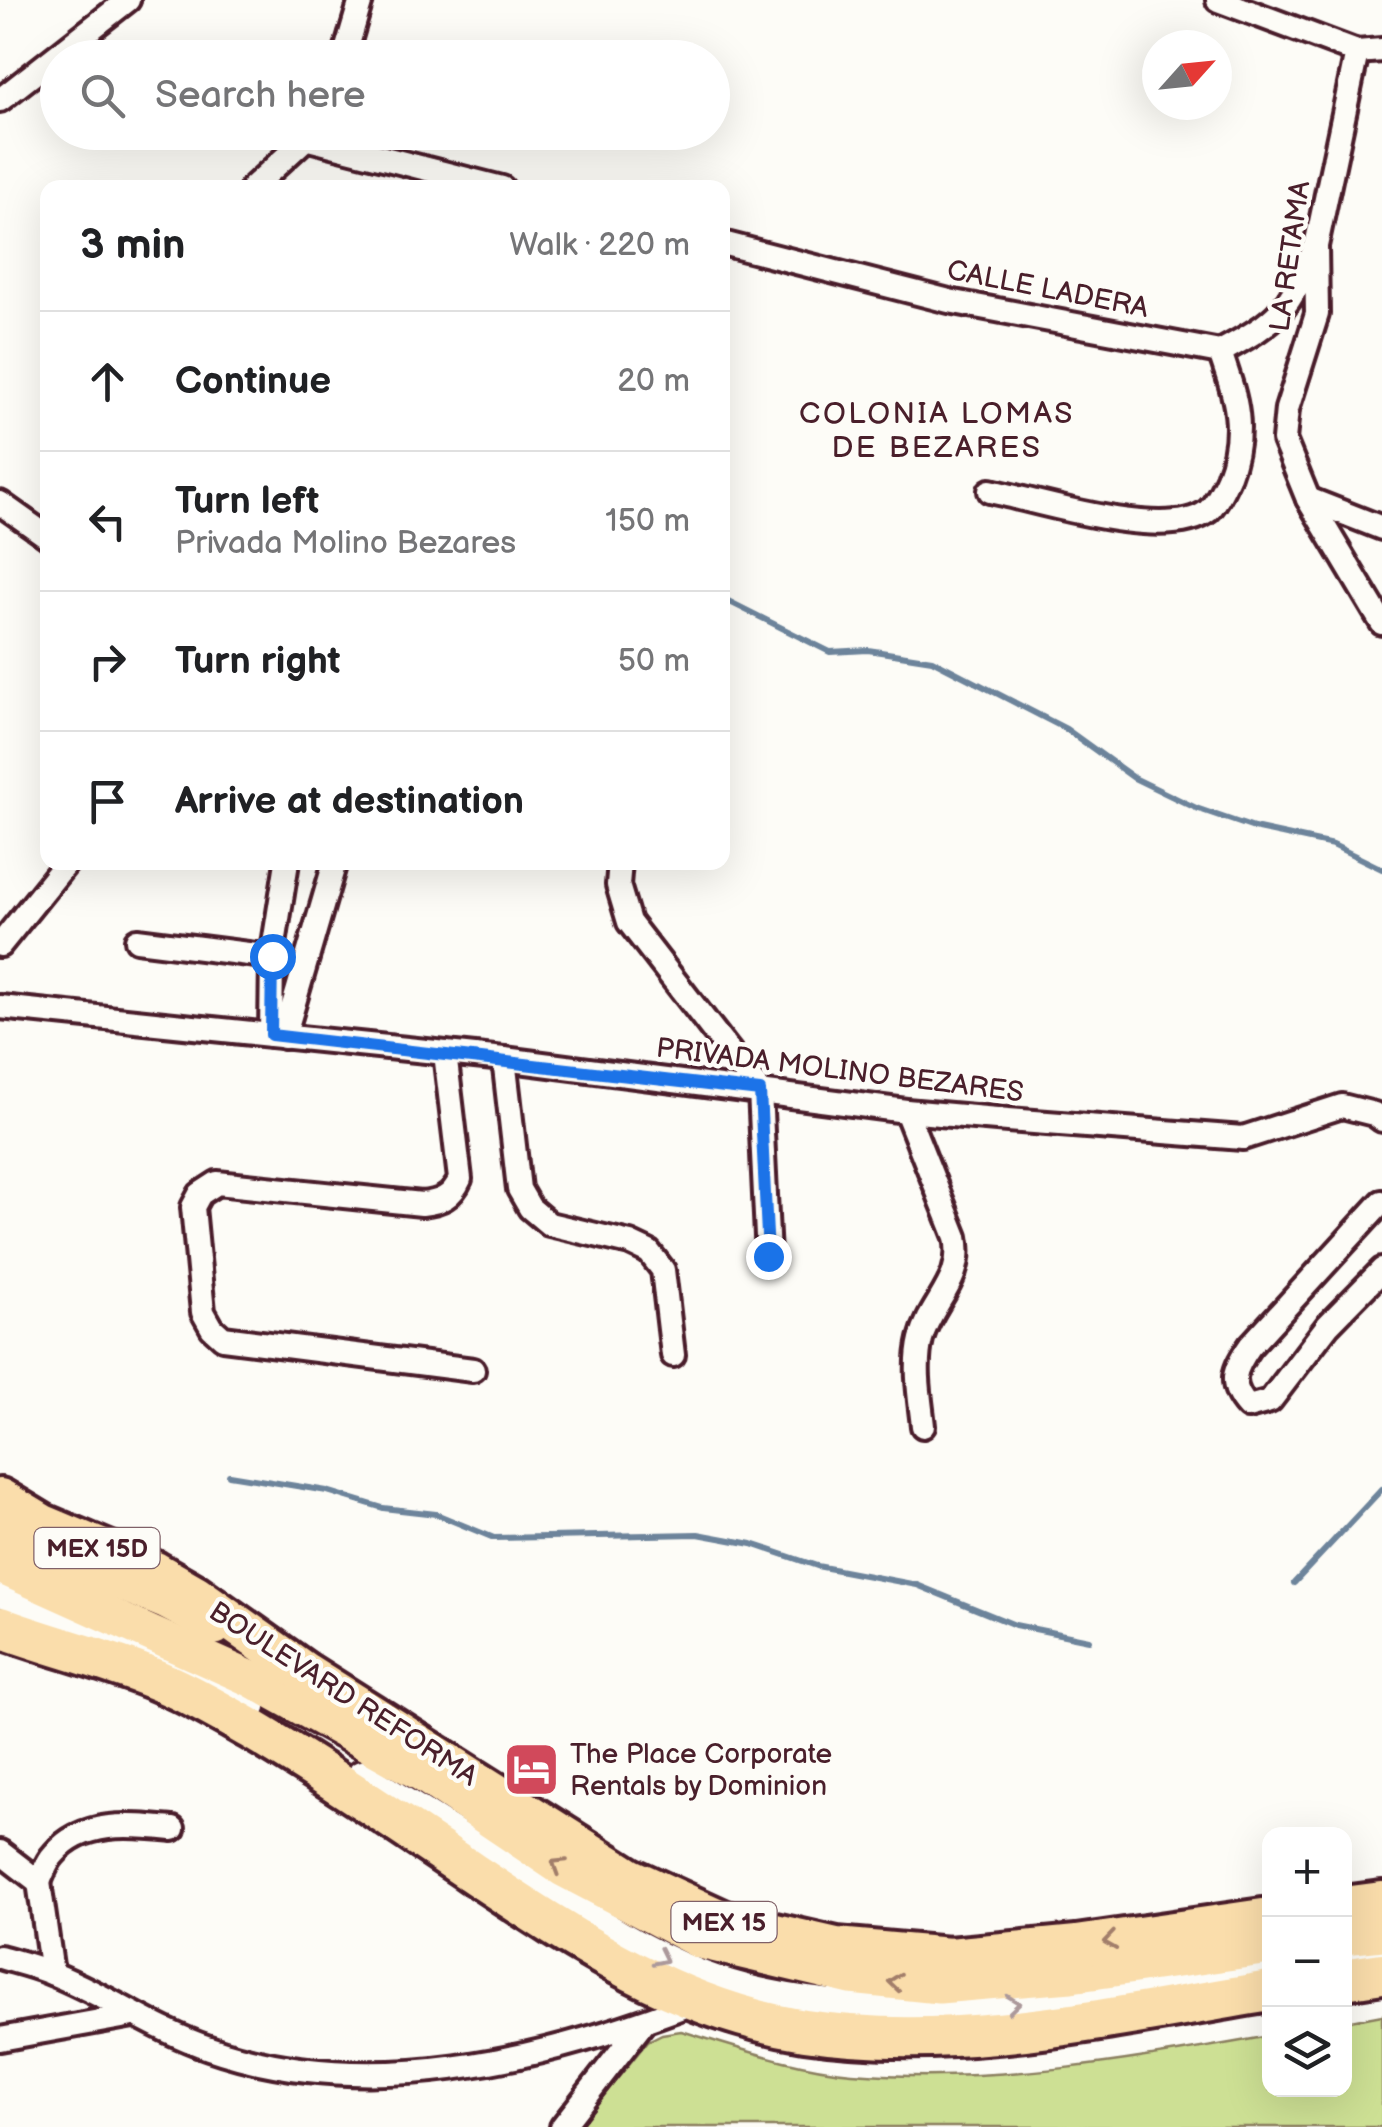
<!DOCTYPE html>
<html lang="en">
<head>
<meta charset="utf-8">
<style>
	:root { --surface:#fff; --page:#f2f2f2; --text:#202124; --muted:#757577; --line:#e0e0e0 }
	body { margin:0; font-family:"Balsamiq Sans",sans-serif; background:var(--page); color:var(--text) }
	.controls { position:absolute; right:30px; bottom:30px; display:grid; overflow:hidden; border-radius:20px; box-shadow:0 10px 40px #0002 }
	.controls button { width:90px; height:90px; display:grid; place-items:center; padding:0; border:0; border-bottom:2px solid var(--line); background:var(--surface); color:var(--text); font:50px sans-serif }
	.compass { position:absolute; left:1142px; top:30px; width:90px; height:90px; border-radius:50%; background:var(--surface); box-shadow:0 10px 40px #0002; rotate:63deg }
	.stop { position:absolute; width:30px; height:30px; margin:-22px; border:8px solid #1a73e8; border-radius:50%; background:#fff }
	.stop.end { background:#1a73e8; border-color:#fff; box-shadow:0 2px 10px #0008 }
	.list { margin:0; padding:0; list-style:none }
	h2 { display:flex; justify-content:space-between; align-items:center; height:130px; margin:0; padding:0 40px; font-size:42px }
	h2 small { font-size:32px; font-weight:400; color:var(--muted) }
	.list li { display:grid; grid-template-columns:65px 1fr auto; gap:30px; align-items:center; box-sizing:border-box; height:140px; padding:0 40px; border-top:2px solid var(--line) }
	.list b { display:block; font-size:38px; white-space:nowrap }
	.list p { margin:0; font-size:32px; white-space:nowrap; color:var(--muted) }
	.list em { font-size:32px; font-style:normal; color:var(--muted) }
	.icon { flex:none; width:55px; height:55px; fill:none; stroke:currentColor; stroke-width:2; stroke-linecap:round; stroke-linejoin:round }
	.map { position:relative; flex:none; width:1382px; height:2127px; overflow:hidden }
	.search { position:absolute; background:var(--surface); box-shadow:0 10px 40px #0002; left:40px; top:40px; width:690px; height:110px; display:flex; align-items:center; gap:25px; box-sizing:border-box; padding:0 35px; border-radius:55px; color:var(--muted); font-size:38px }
	.panel { position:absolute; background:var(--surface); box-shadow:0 10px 40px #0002; left:40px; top:180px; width:690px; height:690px; border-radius:20px }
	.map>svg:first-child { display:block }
	.green { fill:#cde094; stroke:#8c8060; stroke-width:2.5 }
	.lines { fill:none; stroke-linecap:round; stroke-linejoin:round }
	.stream { stroke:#6d849b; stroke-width:6 }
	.street-casing { stroke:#4a1f2b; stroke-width:30 }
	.secondary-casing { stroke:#4a1f2b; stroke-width:38 }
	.primary-casing { stroke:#4a1f2b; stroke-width:42 }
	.highway-casing { stroke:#4a1f2b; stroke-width:48 }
	.street { stroke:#fdfcf7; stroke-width:22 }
	.secondary { stroke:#fdfcf7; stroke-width:30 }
	.primary { stroke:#faddab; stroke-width:35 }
	.highway { stroke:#faddab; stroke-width:40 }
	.oneway { stroke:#a27e6b }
	.oneway2 { stroke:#ac999b }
	.route { stroke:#1a73e8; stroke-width:12 }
	.labels { text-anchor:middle; stroke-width:9; stroke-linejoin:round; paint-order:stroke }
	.shield { fill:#fdfcf7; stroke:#806168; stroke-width:2.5 }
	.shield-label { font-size:25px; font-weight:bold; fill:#4a1f2b }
	.street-label { font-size:28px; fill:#4a1f2b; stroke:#fdfcf7 }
	.poi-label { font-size:28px; fill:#4a1f2b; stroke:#fdfcf7; text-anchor:start }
	.neighbourhood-label { font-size:30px; letter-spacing:2.5px; fill:#4a1f2b; stroke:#fdfcf7 }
</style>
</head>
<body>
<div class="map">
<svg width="1382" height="2127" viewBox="0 0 1382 2127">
	<rect width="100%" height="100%" fill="#fdfcf7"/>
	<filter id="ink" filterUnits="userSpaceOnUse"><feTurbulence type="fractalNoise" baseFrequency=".01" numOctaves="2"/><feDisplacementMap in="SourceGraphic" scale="20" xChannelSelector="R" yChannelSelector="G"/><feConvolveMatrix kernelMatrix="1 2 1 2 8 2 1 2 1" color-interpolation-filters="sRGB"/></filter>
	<g filter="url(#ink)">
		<path class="green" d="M 1382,2015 L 1382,2127 L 578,2127 L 648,2041 L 662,2034 L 681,2031 C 736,2047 794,2068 852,2073 C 991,2085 1133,2061 1269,2036 L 1270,2090 L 1344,2090 L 1345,2022 Z"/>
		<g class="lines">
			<g class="stream">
				<polyline points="722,598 830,652 868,650 932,660 1066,729 1134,778 1196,808 1254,828 1333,845 1382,869"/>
				<polyline points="229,1475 327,1491 383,1508 436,1514 494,1538 698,1534 752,1544 817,1566 917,1585 1015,1625 1089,1640"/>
				<polyline points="1294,1583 1382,1489"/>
			</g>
			<defs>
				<g id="street">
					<polyline points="1218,0 1357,52 1382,50"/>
					<polyline points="1357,52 1316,246 1317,314 1287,409 1284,440 1308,499 1382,623"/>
					<polyline points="344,58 361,0"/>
					<polyline points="0,100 128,0"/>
					<polyline points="309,139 502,188"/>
					<polyline points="252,188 313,132"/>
					<path d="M 722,243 L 949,301 L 1220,352 C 1283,318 1287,311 1316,246"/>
					<path d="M 990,491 C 1038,501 1168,543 1208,511 C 1216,504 1224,487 1228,478 C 1247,429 1236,399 1220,352"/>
					<polyline points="1308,499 1382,528"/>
					<polyline points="0,503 48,537"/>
					<polyline points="620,862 618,885 629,922 760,1091 768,1257"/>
					<polyline points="137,940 272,957"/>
					<polyline points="0,945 67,862"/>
					<polyline points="0,1007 504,1059 906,1111 1008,1120 1243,1138 1342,1106 1374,1114 1382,1120"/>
					<polyline points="271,1035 272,957 287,862"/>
					<polyline points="284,1037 335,862"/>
					<path d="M 445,1053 L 460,1179 C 452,1197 441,1202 422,1204 L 217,1183 L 200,1194 L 193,1207 L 203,1312 L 212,1328 L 223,1338 L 473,1370"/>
					<polyline points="504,1059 519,1189 530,1208 549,1224 630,1243 649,1252 663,1270 673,1355"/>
					<path d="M 906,1111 L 956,1237 C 965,1281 931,1301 921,1339 C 914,1367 920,1399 923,1426"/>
					<path d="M 1382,1202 L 1250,1346 C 1234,1369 1227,1384 1248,1407 L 1270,1401 L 1328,1325 L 1382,1270"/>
					<polyline points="0,1852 39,1882 52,1973"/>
					<path d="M 39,1882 C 43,1873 47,1861 54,1854 C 83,1819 133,1825 173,1829"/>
					<path d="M 0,1957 C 17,1962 35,1966 51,1973 C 105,1994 153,2029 209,2048 C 368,2103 546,2060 698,2001"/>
					<polyline points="0,2039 133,2015"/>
					<polyline points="562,2127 643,2023"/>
				</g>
				<g id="secondary">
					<polyline points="0,1590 67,1620 144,1647 250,1707"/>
					<path d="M 362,1776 C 430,1819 498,1863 567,1904 C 614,1933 662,1963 715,1981 C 885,2037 1096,1998 1270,1969"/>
					<polyline points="1344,1956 1382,1950"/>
				</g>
				<g id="primary">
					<polyline points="0,1533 165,1601 215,1627"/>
					<polyline points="0,1566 249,1678 422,1774 563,1869 700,1941 851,1977 939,1986 1071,1975 1270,1947"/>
					<polyline points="1344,1937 1382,1933"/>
				</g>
				<g id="highway">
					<polyline points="0,1499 43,1525 155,1572 195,1595 305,1673 629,1878 727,1923 836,1948 949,1958 1077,1946 1270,1918"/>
					<path d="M 0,1627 C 54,1647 111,1660 164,1683 C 194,1696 223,1713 251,1729 C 327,1774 400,1824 473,1873 C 577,1942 678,2010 805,2030 C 960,2053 1117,2016 1270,1991"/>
					<polyline points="1344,1907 1382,1902"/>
					<polyline points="1344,1979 1382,1973"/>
				</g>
			</defs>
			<use href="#street" class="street-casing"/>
			<use href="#secondary" class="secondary-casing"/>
			<use href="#primary" class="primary-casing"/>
			<use href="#highway" class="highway-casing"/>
			<use href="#street" class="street"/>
			<use href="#secondary" class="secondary"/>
			<use href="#primary" class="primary"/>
			<use href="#highway" class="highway"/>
		</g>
		<defs><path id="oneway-chevron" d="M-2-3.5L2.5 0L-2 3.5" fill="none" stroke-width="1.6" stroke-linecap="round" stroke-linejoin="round" transform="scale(2.5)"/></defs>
		<g class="oneway">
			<use href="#oneway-chevron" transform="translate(558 1865) rotate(-148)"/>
			<use href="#oneway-chevron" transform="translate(1110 1941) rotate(172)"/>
			<use href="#oneway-chevron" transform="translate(895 1982) rotate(-174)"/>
		</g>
		<g class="oneway2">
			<use href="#oneway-chevron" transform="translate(661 1958) rotate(26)"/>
			<use href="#oneway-chevron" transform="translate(1013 2004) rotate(-6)"/>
		</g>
	</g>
	<g class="lines" filter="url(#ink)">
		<polyline class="route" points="272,956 271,1035 760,1091 768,1256"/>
	</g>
	<defs>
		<symbol id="hotel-square" viewBox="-11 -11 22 22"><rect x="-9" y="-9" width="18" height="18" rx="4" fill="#d1495b" stroke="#fdfcf7"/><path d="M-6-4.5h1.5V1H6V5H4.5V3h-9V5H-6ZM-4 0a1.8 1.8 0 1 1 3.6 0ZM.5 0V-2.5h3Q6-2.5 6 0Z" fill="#fff"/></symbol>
	</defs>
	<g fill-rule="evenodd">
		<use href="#hotel-square" x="500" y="1738" width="63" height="63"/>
	</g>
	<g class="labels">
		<g class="shield">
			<rect x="34.5" y="1528" width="125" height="40" rx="8"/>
			<rect x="671.5" y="1902" width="105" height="40" rx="8"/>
		</g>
		<g class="shield-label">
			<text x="97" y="1557">MEX 15D</text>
			<text x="724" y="1931">MEX 15</text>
		</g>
		<g class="street-label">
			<text transform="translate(1289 256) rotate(-82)" y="10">LA RETAMA</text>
			<text transform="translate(1048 288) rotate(11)" y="10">CALLE LADERA</text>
			<text transform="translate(840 1069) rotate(7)" y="10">PRIVADA MOLINO BEZARES</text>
			<text transform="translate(344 1693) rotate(33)" y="10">BOULEVARD REFORMA</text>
		</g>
		<g class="poi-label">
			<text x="570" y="1763">The Place Corporate<tspan x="570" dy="32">Rentals by Dominion</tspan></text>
		</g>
		<g class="neighbourhood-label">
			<text x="937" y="423">COLONIA LOMAS<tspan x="937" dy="34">DE BEZARES</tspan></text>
		</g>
	</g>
</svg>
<div class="controls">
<button>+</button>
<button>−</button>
<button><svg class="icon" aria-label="layers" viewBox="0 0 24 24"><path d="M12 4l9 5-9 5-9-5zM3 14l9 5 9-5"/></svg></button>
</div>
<svg class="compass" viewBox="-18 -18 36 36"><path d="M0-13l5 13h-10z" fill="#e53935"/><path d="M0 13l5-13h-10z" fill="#757577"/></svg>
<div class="stop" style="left:272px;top:956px"></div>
<div class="stop end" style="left:768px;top:1256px"></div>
<div class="search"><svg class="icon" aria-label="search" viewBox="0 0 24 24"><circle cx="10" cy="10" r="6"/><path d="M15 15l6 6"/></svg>Search here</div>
<section class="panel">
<h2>3 min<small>Walk · 220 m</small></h2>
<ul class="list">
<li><svg class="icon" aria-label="ahead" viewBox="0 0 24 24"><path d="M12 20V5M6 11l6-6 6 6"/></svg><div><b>Continue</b></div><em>20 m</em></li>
<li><svg class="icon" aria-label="left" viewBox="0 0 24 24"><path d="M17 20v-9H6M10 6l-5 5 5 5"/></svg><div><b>Turn left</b><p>Privada Molino Bezares</p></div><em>150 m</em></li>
<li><svg class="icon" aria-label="right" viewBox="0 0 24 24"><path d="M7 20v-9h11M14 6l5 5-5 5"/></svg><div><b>Turn right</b></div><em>50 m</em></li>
<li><svg class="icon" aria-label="arrive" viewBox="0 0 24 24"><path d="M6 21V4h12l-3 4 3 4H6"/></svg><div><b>Arrive at destination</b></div></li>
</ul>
</section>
</div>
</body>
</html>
